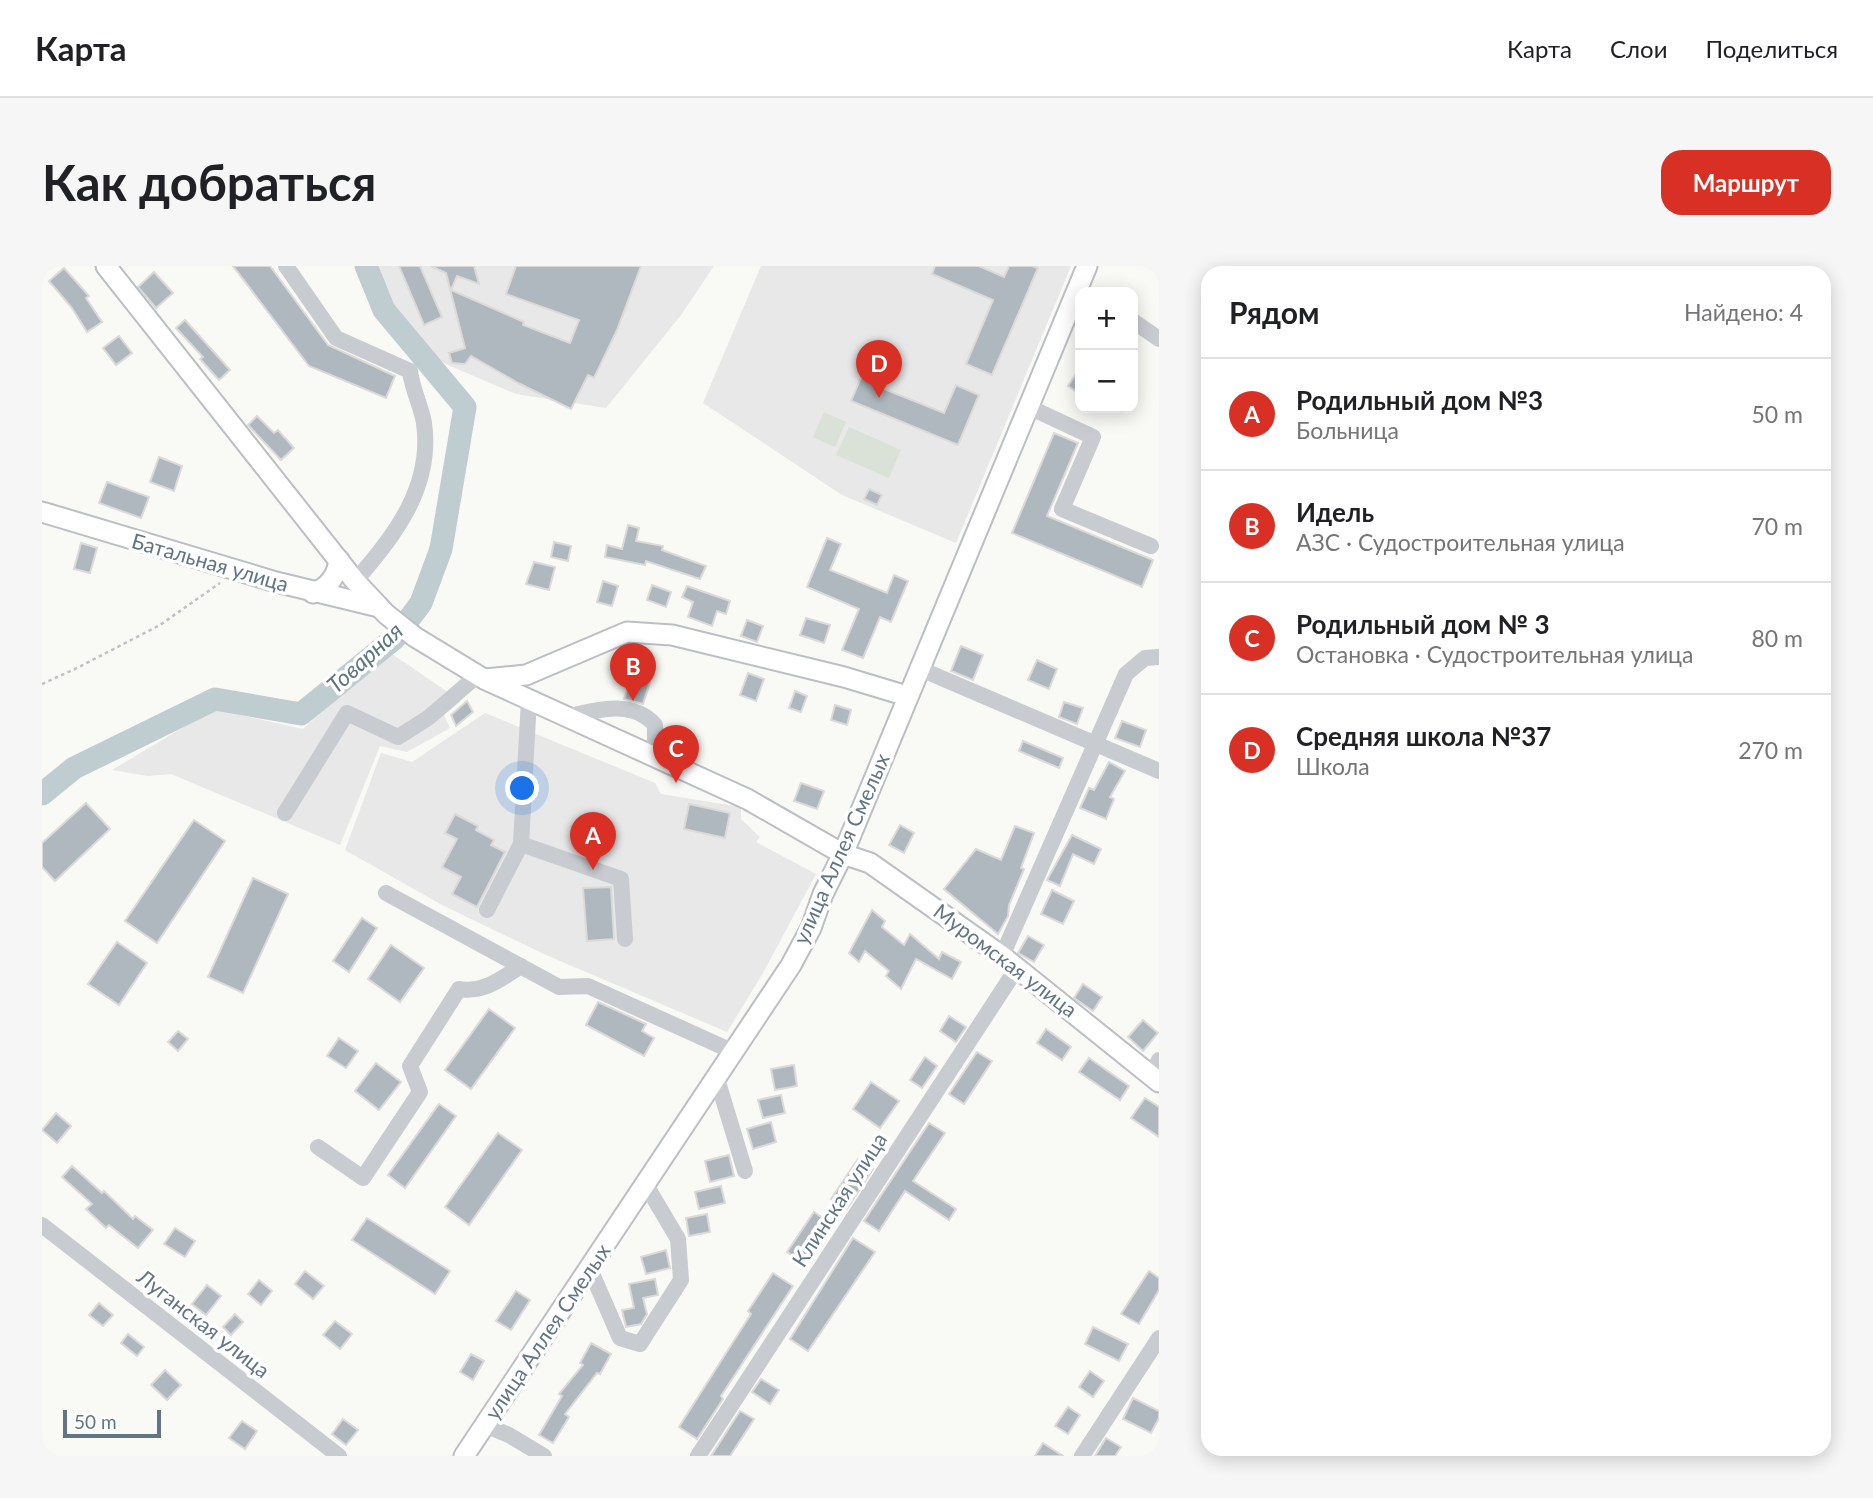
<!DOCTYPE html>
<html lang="ru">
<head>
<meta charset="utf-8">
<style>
	:root { --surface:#fff; --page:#f6f6f6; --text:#202124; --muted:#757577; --line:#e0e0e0; --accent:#d93025 }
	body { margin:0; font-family:Lato,sans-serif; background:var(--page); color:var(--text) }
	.controls { position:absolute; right:21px; top:21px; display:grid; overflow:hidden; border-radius:14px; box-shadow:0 4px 18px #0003 }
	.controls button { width:63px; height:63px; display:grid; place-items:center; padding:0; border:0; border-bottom:2px solid var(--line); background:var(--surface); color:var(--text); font:35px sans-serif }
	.scale { position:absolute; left:21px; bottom:18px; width:98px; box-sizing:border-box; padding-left:7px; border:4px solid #617584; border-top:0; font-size:19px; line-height:24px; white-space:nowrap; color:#617584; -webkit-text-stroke:5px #fff; paint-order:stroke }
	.you { position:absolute; left:481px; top:523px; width:24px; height:24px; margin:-18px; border:5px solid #fff; border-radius:50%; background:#1a73e8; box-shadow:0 0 0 10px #1a73e833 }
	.badge { display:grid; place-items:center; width:46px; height:46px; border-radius:50%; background:var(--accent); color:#fff; font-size:23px; font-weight:700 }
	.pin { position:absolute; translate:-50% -58px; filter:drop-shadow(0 2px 4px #0008) }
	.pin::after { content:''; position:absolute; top:37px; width:24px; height:21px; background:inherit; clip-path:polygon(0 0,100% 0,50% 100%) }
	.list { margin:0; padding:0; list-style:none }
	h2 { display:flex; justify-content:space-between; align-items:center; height:91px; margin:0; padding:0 28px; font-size:30px }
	h2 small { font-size:23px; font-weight:400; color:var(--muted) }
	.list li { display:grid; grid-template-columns:46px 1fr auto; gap:21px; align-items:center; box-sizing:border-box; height:112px; padding:0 28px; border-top:2px solid var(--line) }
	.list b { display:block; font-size:26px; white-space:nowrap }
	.list p { margin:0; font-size:23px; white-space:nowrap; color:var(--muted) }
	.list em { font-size:23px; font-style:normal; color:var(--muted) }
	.map { position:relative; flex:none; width:1117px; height:1190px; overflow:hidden; border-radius:21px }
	header { display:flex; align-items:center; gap:42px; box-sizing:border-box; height:98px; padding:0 35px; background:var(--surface); border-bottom:2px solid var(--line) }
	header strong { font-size:33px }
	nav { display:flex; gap:38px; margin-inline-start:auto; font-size:24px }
	.intro { display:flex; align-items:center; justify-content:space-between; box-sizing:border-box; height:168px; padding:0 42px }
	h1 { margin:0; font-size:49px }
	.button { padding:18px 32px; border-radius:21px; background:var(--accent); color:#fff; font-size:24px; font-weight:700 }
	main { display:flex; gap:42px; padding:0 42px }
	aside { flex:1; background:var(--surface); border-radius:21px; box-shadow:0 4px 18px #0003 }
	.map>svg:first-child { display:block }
	.built { fill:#e7e8e7 }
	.green { fill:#dae1d6 }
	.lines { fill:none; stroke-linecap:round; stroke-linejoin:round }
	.river { stroke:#bfccd0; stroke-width:23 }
	.building { fill:#afb8be; stroke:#dbdad8; stroke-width:2 }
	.major-casing { stroke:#bbbfc3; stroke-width:23 }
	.path { stroke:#bfc2c4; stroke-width:2.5; stroke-dasharray:3.5 3.5; stroke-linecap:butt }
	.minor { stroke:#c8ccd0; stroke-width:16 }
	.major { stroke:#fff; stroke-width:19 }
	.labels { text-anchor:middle; stroke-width:7; stroke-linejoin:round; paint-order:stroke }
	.street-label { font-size:21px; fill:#617584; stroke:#fff }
	.water-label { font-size:23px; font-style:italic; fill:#5c767e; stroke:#fff }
</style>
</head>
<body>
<header>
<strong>Карта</strong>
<nav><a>Карта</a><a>Слои</a><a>Поделиться</a></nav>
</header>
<div class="intro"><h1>Как добраться</h1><a class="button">Маршрут</a></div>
<main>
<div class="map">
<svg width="1117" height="1190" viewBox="0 0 1117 1190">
	<rect width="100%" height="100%" fill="#f9f9f6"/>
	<g class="built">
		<polygon points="326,0 672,0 639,49 564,142 474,128 371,84"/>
		<polygon points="719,0 1029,0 914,277 800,229 661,137"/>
		<polygon points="347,386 419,435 402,449 408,462 365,486 338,480 298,579 129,508 106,510 70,504 172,443 261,463"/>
		<polygon points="443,447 613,517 619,528 699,541 699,553 718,571 714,576 774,608 721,707 685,766 504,689 400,639 303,584 339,487 370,496"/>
	</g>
	<g class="green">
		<polygon points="782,146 804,156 793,181 771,171"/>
		<polygon points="807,161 859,184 847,212 794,189"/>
	</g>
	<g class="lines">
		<polyline class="river" points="0,528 32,502 173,433 259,448 353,372 379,337 399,283 423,141 342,44 324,0"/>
	</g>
	<g class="building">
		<polygon points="191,0 228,0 286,79 353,110 344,132 267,100"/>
		<polygon points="357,0 378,0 400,51 382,59"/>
		<polygon points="389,0 432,0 437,18 415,10 409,24 482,56 481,59 528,77 537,54 464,28 474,0 599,0 575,64 552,112 546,109 529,143 476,117 429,90 423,98 410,97 407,87 423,82 404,7"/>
		<polygon points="893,0 937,0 962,11 967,0 990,0 996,2 950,109 924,98 951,34 890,8"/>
		<polygon points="22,2 47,30 44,32 60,56 45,66 30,42 7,15"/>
		<polygon points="112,6 131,27 114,42 96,21"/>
		<polygon points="143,54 188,104 177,114 158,93 161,91 134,62"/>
		<polygon points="77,70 90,87 74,99 61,82"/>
		<polygon points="830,85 853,95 842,123 902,147 914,119 937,129 916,179 809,135"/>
		<polygon points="1038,102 1038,128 1026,120"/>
		<polygon points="215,150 232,167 236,164 252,182 239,194 206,159"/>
		<polygon points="1012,167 1036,177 1005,250 1111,294 1100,321 970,267"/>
		<polygon points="117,191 140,200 132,225 108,216"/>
		<polygon points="65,216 107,231 99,252 57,237"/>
		<polygon points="827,223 840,229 835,239 822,233"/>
		<polygon points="586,259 597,262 594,275 621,280 620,284 664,300 658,313 604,295 603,299 563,291 565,279 580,283"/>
		<polygon points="785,272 799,278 788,304 845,327 852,309 866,315 849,356 838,351 821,392 800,384 817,343 765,321"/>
		<polygon points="512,276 529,280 526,295 509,291"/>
		<polygon points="39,277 55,282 48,307 32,303"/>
		<polygon points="492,296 513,301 507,324 484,318"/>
		<polygon points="561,315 576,320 570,340 555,336"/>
		<polygon points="610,319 629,326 624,341 605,334"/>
		<polygon points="645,320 688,335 684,348 675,345 670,360 646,351 651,336 640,331"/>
		<polygon points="764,352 788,359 782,377 758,369"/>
		<polygon points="705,354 721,360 715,376 699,370"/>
		<polygon points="919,380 941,389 931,414 909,405"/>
		<polygon points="995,394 1015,403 1007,423 986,414"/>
		<polygon points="706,407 722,413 714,435 698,429"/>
		<polygon points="590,409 608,416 601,438 582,433"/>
		<polygon points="753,425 765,430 759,446 747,442"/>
		<polygon points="425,435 431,446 414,460 409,449"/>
		<polygon points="1022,436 1041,442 1035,458 1017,451"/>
		<polygon points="793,439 809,444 805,459 789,454"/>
		<polygon points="1080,455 1104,464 1098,481 1073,472"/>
		<polygon points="981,475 1021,492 1017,502 977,485"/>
		<polygon points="1067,496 1083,505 1068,531 1072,533 1064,553 1038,542 1047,522 1052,524"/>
		<polygon points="759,517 782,525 775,543 752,535"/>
		<polygon points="44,537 68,563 13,615 0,601 0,577"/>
		<polygon points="647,538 688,547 683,572 642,563"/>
		<polygon points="413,548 436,560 434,564 452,574 449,579 463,586 435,641 410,628 419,611 400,601 415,573 403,567"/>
		<polygon points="152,554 183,575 115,677 83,655"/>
		<polygon points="858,559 872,567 862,587 847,579"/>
		<polygon points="973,560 992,567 979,602 982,603 967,639 966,650 956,668 902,623 934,583 959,594"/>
		<polygon points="1030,569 1059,583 1052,598 1031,588 1018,620 1005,614"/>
		<polygon points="211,612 246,628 201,727 166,711"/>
		<polygon points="569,621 572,673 545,675 541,622"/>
		<polygon points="1010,624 1032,635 1021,658 999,648"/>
		<polygon points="830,644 843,655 840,661 862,679 868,668 897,693 900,686 919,696 910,713 874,693 859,723 844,710 847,705 823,685 817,696 807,687"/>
		<polygon points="320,652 335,662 307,706 291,695"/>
		<polygon points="986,670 1002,679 992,696 976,687"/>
		<polygon points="75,676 105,697 77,739 46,718"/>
		<polygon points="349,679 382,702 358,736 326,713"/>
		<polygon points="1041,718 1060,731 1051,745 1032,732"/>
		<polygon points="556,736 604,758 600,765 612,772 602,790 544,759"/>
		<polygon points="447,743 473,762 429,823 403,804"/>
		<polygon points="907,750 924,761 914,776 898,765"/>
		<polygon points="1101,754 1116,767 1101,785 1086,771"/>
		<polygon points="1004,763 1029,781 1020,794 995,777"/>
		<polygon points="136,765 146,773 136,785 126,776"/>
		<polygon points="297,772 316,785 304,802 285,790"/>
		<polygon points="935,786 950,795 922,838 907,828"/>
		<polygon points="883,791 895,800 880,822 868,814"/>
		<polygon points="1047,792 1087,820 1078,834 1037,806"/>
		<polygon points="334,797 359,816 337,844 313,825"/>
		<polygon points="752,799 755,820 733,824 729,803"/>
		<polygon points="829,816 857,835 838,862 811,843"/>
		<polygon points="739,829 743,847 721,852 716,834"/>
		<polygon points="1103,832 1117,841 1117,871 1089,852"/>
		<polygon points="397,838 414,850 363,922 346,909"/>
		<polygon points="14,847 29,860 15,877 0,864"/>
		<polygon points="729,856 734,876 711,883 705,863"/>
		<polygon points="887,857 903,867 871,915 914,943 907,954 863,925 837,965 822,955"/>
		<polygon points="456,867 480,884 427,959 403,941"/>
		<polygon points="687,889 692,910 668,916 663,895"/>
		<polygon points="816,893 831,903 805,943 789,933"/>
		<polygon points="30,900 60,927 62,925 91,953 93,950 111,964 96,982 67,959 64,962 44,943 50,938 20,911"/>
		<polygon points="679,920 683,937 657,943 653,926"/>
		<polygon points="772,946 788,957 762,997 745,986"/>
		<polygon points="665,948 668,966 647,970 644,952"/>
		<polygon points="325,952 408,1005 393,1028 310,974"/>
		<polygon points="133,962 153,975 143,991 122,978"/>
		<polygon points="811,972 833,986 766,1085 748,1073"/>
		<polygon points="624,984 628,1002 604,1008 599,991"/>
		<polygon points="263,1005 282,1020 271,1033 253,1018"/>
		<polygon points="1107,1005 1117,1012 1117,1024 1097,1058 1079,1048"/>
		<polygon points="731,1007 751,1020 679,1130 681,1133 655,1173 637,1161 709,1048 706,1045"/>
		<polygon points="613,1013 616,1029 601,1032 605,1048 599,1058 584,1061 580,1044 592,1042 587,1018"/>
		<polygon points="217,1014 230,1025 219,1039 206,1028"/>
		<polygon points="165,1019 179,1030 164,1049 150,1038"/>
		<polygon points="474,1025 488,1034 469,1064 454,1055"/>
		<polygon points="57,1037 71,1049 61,1060 47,1049"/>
		<polygon points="193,1048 201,1056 189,1069 181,1061"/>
		<polygon points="293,1055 310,1068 298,1083 281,1069"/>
		<polygon points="1051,1061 1086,1078 1077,1095 1043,1078"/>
		<polygon points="86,1068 102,1081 95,1090 79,1077"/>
		<polygon points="549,1077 569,1088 558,1108 555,1107 523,1148 527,1151 511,1177 497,1169 520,1130 517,1128 541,1099 538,1097"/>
		<polygon points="429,1088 442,1095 431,1114 418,1106"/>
		<polygon points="123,1104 139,1119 125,1134 109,1119"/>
		<polygon points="1048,1105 1062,1115 1051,1131 1037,1121"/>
		<polygon points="719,1113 737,1124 728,1138 710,1126"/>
		<polygon points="1091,1132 1117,1145 1117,1152 1109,1167 1081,1153"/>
		<polygon points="1026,1141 1038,1149 1026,1168 1013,1160"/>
		<polygon points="698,1145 712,1153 688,1190 669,1190"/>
		<polygon points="301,1153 316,1164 304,1179 290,1168"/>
		<polygon points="200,1155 215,1165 203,1183 187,1172"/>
		<polygon points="1064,1172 1079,1181 1073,1190 1053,1190"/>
		<polygon points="1001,1177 1021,1190 993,1190"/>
	</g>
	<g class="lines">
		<defs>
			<g id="major">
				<polyline points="64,0 313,315 344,348 373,371 442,413 705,533 801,588 828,597 960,690 1117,816"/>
				<polyline points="0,246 234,316 337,341"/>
				<path d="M 271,327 C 286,322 295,310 297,294"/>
				<polyline points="443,413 484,409 585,366 630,369 802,411 865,430"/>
				<polyline points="422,1190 749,699 769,662 781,628 801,588 1045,0"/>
			</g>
		</defs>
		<use href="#major" class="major-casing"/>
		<polyline class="path" points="0,418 33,403 118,359 178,317"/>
		<g class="minor">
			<path d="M 244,0 L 294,72 L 368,105 C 370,123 379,139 382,157 C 391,220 353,270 313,315"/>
			<polyline points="1091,55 1117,73"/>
			<polyline points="987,141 1051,171 1020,243 1109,280"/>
			<polyline points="876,402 1117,505"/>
			<path d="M 524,451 C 554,444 590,433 613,459 L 613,491"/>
			<polyline points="243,547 305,447 356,471 386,452 436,409"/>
			<polyline points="479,578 579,613 583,673"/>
			<polyline points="344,627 517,721 546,720 692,786"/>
			<polyline points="445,644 479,578 487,434"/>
			<polyline points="960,690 1084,408 1103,392 1117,391"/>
			<polyline points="1110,810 1117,794"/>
			<polyline points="675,813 703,905"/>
			<path d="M 276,881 L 321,912 L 378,826 L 368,800 L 417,723 C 442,727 459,713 479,700"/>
			<polyline points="0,959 297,1190"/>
			<polyline points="548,1003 578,1072 598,1078 639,1014 636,973 604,919"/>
			<polyline points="443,1159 467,1169 502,1190"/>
			<polyline points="656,1190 975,702"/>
			<polyline points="1040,1190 1117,1072"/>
		</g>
		<use href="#major" class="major"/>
	</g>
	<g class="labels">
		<g class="street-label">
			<text transform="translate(168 297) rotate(16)" y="7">Батальная улица</text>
			<text transform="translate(800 583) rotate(-66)" y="7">улица Аллея Смелых</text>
			<text transform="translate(963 695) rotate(37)" y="7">Муромская улица</text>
			<text transform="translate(798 934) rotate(-57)" y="7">Клинская улица</text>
			<text transform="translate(161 1058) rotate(38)" y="7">Луганская улица</text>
			<text transform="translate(506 1066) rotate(-56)" y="7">улица Аллея Смелых</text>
		</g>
		<g class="water-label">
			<text transform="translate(323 392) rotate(-42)" y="8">Товарная</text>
		</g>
	</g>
</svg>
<div class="controls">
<button>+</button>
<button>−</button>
</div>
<div class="scale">50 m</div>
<div class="you"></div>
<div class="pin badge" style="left:551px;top:604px">A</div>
<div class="pin badge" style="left:591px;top:435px">B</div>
<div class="pin badge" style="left:634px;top:517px">C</div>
<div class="pin badge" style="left:837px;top:132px">D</div>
</div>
<aside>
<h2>Рядом<small>Найдено: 4</small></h2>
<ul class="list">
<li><span class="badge">A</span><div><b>Родильный дом №3</b><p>Больница</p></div><em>50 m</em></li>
<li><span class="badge">B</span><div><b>Идель</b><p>АЗС · Судостроительная улица</p></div><em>70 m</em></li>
<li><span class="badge">C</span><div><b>Родильный дом № 3</b><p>Остановка · Судостроительная улица</p></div><em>80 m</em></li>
<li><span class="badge">D</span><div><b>Средняя школа №37</b><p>Школа</p></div><em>270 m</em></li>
</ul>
</aside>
</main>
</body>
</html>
